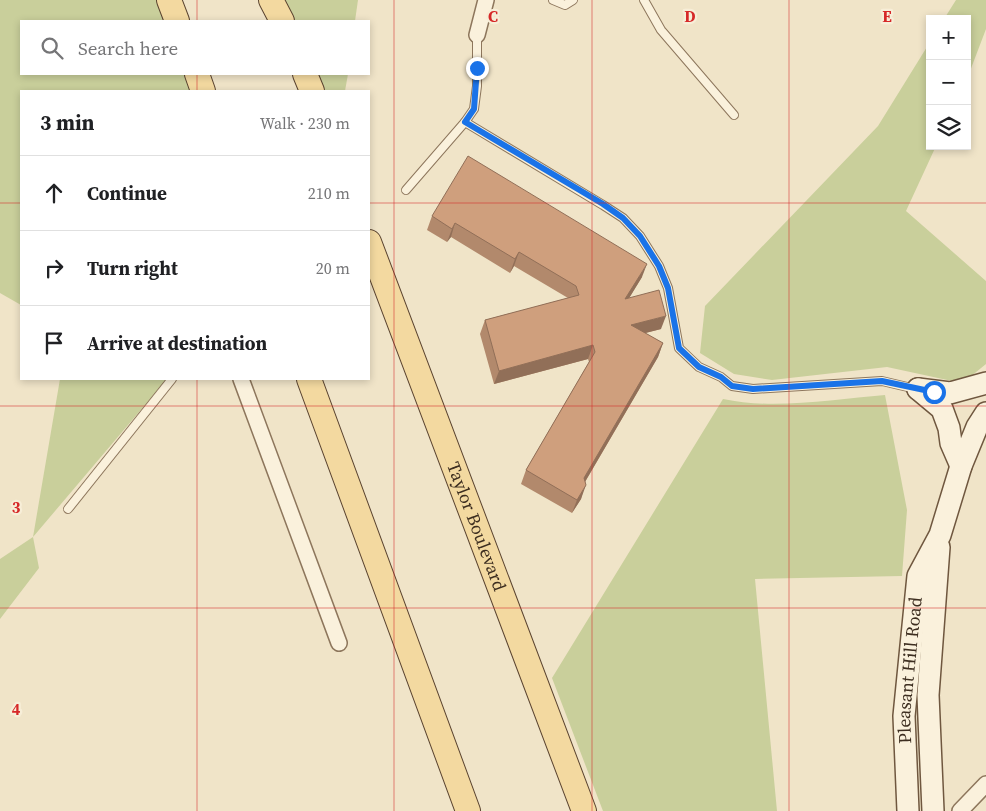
<!DOCTYPE html>
<html lang="en">
<head>
<meta charset="utf-8">
<style>
	:root { --surface:#fff; --page:#f2f2f2; --text:#202124; --muted:#757577; --line:#e0e0e0 }
	body { margin:0; font-family:"Source Serif 4",serif; background:var(--page); color:var(--text) }
	.controls { position:absolute; right:15px; top:15px; display:grid; overflow:hidden; border-radius:0px; box-shadow:0 2px 8px #0003 }
	.controls button { width:45px; height:45px; display:grid; place-items:center; padding:0; border:0; border-bottom:1px solid var(--line); background:var(--surface); color:var(--text); font:25px sans-serif }
	.stop { position:absolute; width:15px; height:15px; margin:-11px; border:4px solid #1a73e8; border-radius:50%; background:#fff }
	.stop.end { background:#1a73e8; border-color:#fff; box-shadow:0 1px 5px #0008 }
	.list { margin:0; padding:0; list-style:none }
	h2 { display:flex; justify-content:space-between; align-items:center; height:65px; margin:0; padding:0 20px; font-size:21px }
	h2 small { font-size:16px; font-weight:400; color:var(--muted) }
	.list li { display:grid; grid-template-columns:32px 1fr auto; gap:15px; align-items:center; box-sizing:border-box; height:75px; padding:0 20px; border-top:1px solid var(--line) }
	.list b { display:block; font-size:19px; white-space:nowrap }
	.list em { font-size:16px; font-style:normal; color:var(--muted) }
	.icon { flex:none; width:28px; height:28px; fill:none; stroke:currentColor; stroke-width:2; stroke-linecap:round; stroke-linejoin:round }
	.map { position:relative; flex:none; width:986px; height:811px; overflow:hidden }
	.search { position:absolute; background:var(--surface); box-shadow:0 2px 8px #0003; left:20px; top:20px; width:350px; height:55px; display:flex; align-items:center; gap:12px; box-sizing:border-box; padding:0 18px; border-radius:0px; color:var(--muted); font-size:19px }
	.panel { position:absolute; background:var(--surface); box-shadow:0 2px 8px #0003; left:20px; top:90px; width:350px; height:290px; border-radius:0px }
	.map>svg:first-child { display:block }
	.green { fill:#c9cf9b }
	.lines { fill:none; stroke-linecap:round; stroke-linejoin:round }
	.service-casing { stroke:#8d765c; stroke-width:10 }
	.minor-casing { stroke:#8d765c; stroke-width:18 }
	.secondary-casing { stroke:#6f573f; stroke-width:24 }
	.primary-casing { stroke:#5b4430; stroke-width:26 }
	.service { stroke:#faf1dc; stroke-width:8 }
	.minor { stroke:#faf1dc; stroke-width:15 }
	.secondary { stroke:#faf1dc; stroke-width:21 }
	.primary { stroke:#f3d9a0; stroke-width:24 }
	.wall { fill:#b2896c }
	.shaded-wall { fill:#916f58 }
	.building { fill:#cf9f7d; stroke:#916f58 }
	.route { stroke:#1a73e8; stroke-width:6 }
	.grid { fill:none; stroke:#d62828; stroke-width:1; stroke-opacity:0.55 }
	.labels { text-anchor:middle; stroke-width:4.5; stroke-linejoin:round; paint-order:stroke }
	.street-label { font-size:18px; fill:#3d2e20; stroke:#f7eed8 }
	.grid-label { font-size:16px; text-anchor:middle; font-weight:bold; fill:#d62828; stroke:#f7eed8; stroke-width:4.5; stroke-linejoin:round; paint-order:stroke }
</style>
</head>
<body>
<div class="map">
<svg width="986" height="811" viewBox="0 0 986 811">
	<rect width="100%" height="100%" fill="#f0e4c8"/>
	<g class="green">
		<polygon points="0,0 168,0 175,21 21,21 21,74 194,74 201,91 21,91 21,305 0,293"/>
		<polygon points="271,0 358,0 355,21 282,21"/>
		<polygon points="956,0 986,0 986,29 967,79 967,19 944,19"/>
		<polygon points="930,42 930,146 936,146 906,211 986,281 986,364 970,377 952,381 887,367 772,380 734,374 700,353 705,306 878,126"/>
		<polygon points="305,74 348,74 345,91 312,91"/>
		<polygon points="60,379 167,379 33,537 39,568 0,619 0,559 33,537"/>
		<path d="M 885,395 L 907,510 L 902,576 L 755,579 L 777,811 L 603,811 L 552,678 L 723,399 C 773,410 835,399 885,395 Z"/>
	</g>
	<g class="lines">
		<defs>
			<g id="service">
				<polyline points="553,0 565,5 573,0"/>
				<polyline points="644,0 661,30 734,115"/>
				<polyline points="477,35 477,86 474,109 465,122 603,205 623,218 640,236 659,266 668,288 679,348 699,367 721,377 732,386 753,389 882,381 916,389"/>
				<polyline points="406,190 465,122"/>
				<polyline points="68,509 172,379"/>
			</g>
			<g id="minor">
				<polyline points="477,35 486,0"/>
				<polyline points="241,379 339,643"/>
				<polyline points="960,811 986,784"/>
			</g>
			<g id="secondary">
				<polyline points="918,389 942,409 949,428 951,443 961,466"/>
				<polyline points="918,389 950,393 986,383"/>
				<path id="s1" d="M 908,811 L 904,716 L 918,576 L 940,535 L 961,466 L 977,427 L 986,413"/>
				<polyline points="933,811 928,695 939,547"/>
			</g>
			<g id="primary">
				<polyline points="169,0 177,21"/>
				<polyline points="271,0 282,21"/>
				<polyline points="197,74 203,91"/>
				<polyline points="305,74 312,91"/>
				<path id="s2" d="M 369,242 L 584,811"/>
				<polyline points="309,379 468,811"/>
			</g>
		</defs>
		<use href="#service" class="service-casing"/>
		<use href="#minor" class="minor-casing"/>
		<use href="#secondary" class="secondary-casing"/>
		<use href="#primary" class="primary-casing"/>
		<use href="#service" class="service"/>
		<use href="#minor" class="minor"/>
		<use href="#secondary" class="secondary"/>
		<use href="#primary" class="primary"/>
	</g>
	<polygon class="wall" points="432,216 642,277 629,298 661,329 645,333 663,343 658,357 585,482 581,499 572,513 521,484 526,470 589,362 588,359 494,384 480,334 485,320 568,298 514,266 510,273 451,237 447,242 427,230"/>
	<g class="shaded-wall">
		<polygon points="455,223 451,237 447,242 452,229"/>
		<polygon points="519,252 514,266 510,273 515,259"/>
		<polygon points="647,264 642,277 620,313 625,299"/>
		<polygon points="666,316 661,329 626,338 631,325"/>
		<polygon points="663,343 658,357 579,492 584,478"/>
		<polygon points="593,345 588,359 494,384 499,371"/>
		<polygon points="586,485 581,499 572,513 577,500"/>
	</g>
	<polygon class="building" points="468,156 647,264 625,299 659,290 666,316 631,325 663,343 584,478 586,485 577,500 526,470 595,352 593,345 499,371 485,320 579,295 576,286 519,252 515,259 455,223 452,229 432,216"/>
	<g class="lines">
		<polyline class="route" points="477,68 474,109 465,122 603,204 623,218 640,236 659,266 668,288 679,348 699,367 721,377 732,386 753,389 882,381 934,392"/>
	</g>
	<path class="grid" d="M 197,0 L 197,21M 394,0 L 394,811M 592,0 L 592,811M 789,0 L 789,811M 197,74 L 197,91M 0,203 L 21,203M 369,203 L 986,203M 197,379 L 197,811M 0,406 L 986,406M 0,608 L 986,608"/>
	<g class="labels">
		<g class="street-label">
			<text dy="6" stroke="none"><textPath href="#s2" startOffset="304">Taylor Boulevard</textPath></text>
			<text dy="6" stroke="none"><textPath href="#s1" startOffset="141">Pleasant Hill Road</textPath></text>
		</g>
	</g>
	<g class="grid-label">
		<text x="493" y="22">C</text>
		<text x="690" y="22">D</text>
		<text x="887" y="22">E</text>
		<text x="16" y="513">3</text>
		<text x="16" y="715">4</text>
	</g>
</svg>
<div class="controls">
<button>+</button>
<button>−</button>
<button><svg class="icon" aria-label="layers" viewBox="0 0 24 24"><path d="M12 4l9 5-9 5-9-5zM3 14l9 5 9-5"/></svg></button>
</div>
<div class="stop" style="left:934px;top:392px"></div>
<div class="stop end" style="left:477px;top:68px"></div>
<div class="search"><svg class="icon" aria-label="search" viewBox="0 0 24 24"><circle cx="10" cy="10" r="6"/><path d="M15 15l6 6"/></svg>Search here</div>
<section class="panel">
<h2>3 min<small>Walk · 230 m</small></h2>
<ul class="list">
<li><svg class="icon" aria-label="ahead" viewBox="0 0 24 24"><path d="M12 20V5M6 11l6-6 6 6"/></svg><div><b>Continue</b></div><em>210 m</em></li>
<li><svg class="icon" aria-label="right" viewBox="0 0 24 24"><path d="M7 20v-9h11M14 6l5 5-5 5"/></svg><div><b>Turn right</b></div><em>20 m</em></li>
<li><svg class="icon" aria-label="arrive" viewBox="0 0 24 24"><path d="M6 21V4h12l-3 4 3 4H6"/></svg><div><b>Arrive at destination</b></div></li>
</ul>
</section>
</div>
</body>
</html>
